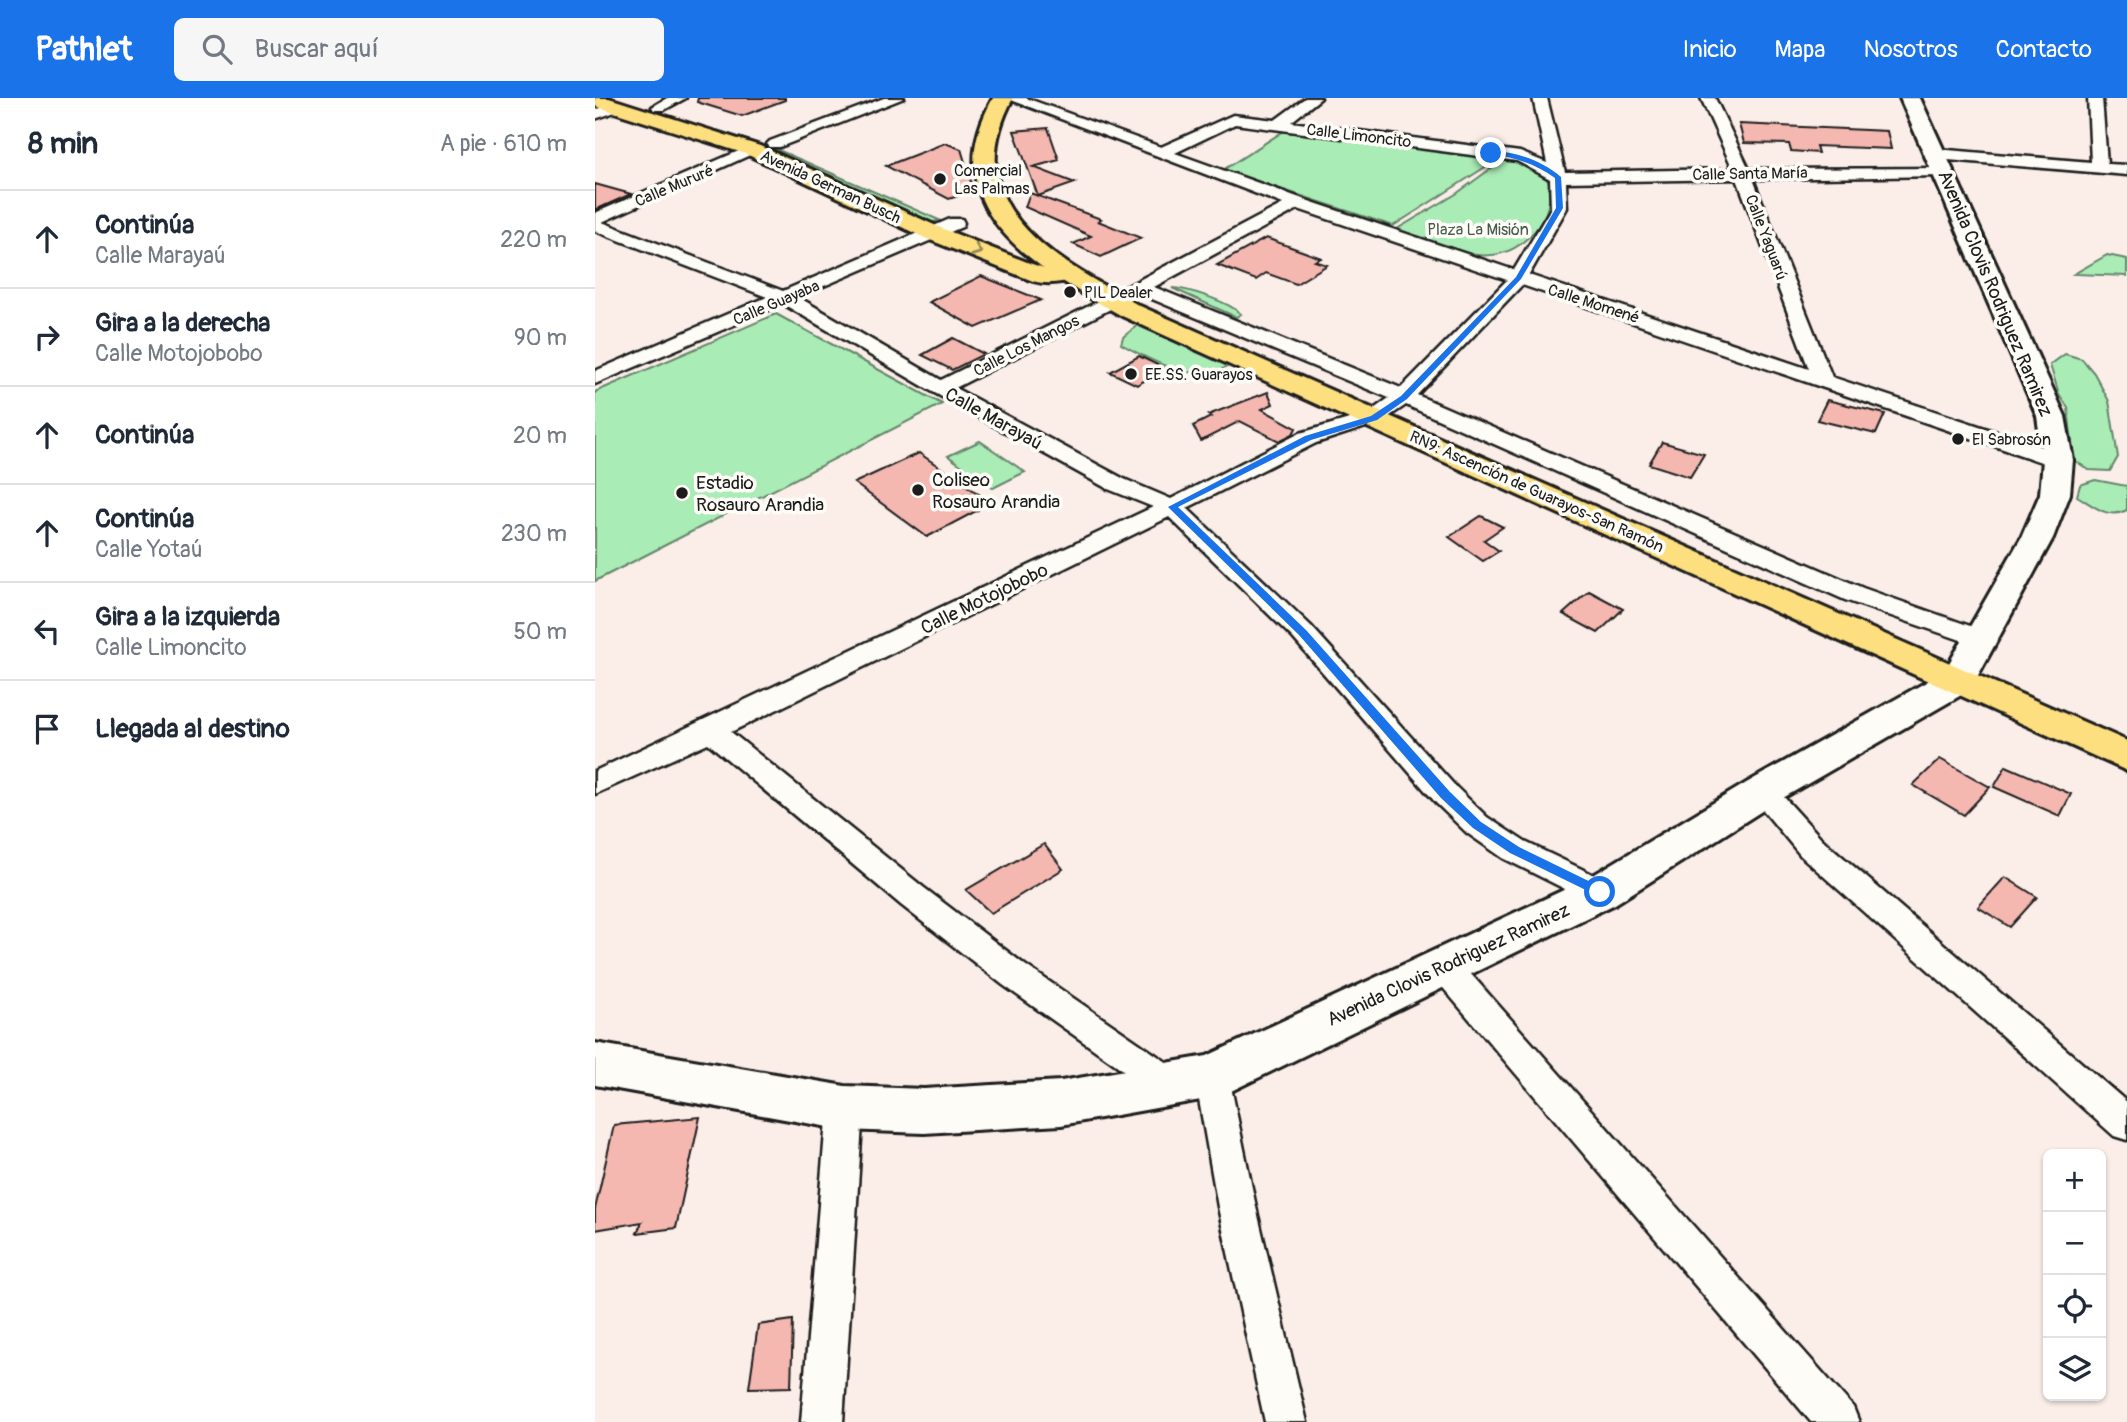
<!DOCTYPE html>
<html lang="es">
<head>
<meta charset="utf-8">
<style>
	:root { --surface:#fff; --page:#f6f6f7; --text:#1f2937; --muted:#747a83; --line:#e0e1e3; --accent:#1a73e8 }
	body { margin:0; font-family:Pangolin,sans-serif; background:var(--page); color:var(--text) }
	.controls { position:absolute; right:21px; bottom:21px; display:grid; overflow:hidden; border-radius:10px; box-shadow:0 2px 5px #0004 }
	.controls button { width:63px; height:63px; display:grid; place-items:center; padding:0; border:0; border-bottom:2px solid var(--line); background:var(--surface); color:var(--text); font:35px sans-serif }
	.stop { position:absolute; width:21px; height:21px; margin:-16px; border:5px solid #1a73e8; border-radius:50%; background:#fff }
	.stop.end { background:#1a73e8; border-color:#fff; box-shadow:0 2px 7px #0008 }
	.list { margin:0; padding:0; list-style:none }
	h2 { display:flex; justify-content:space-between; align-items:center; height:91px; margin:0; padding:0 28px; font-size:30px }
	h2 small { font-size:23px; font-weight:400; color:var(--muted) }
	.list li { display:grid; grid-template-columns:46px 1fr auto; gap:21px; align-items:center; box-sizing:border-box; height:98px; padding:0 28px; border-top:2px solid var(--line) }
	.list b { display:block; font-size:26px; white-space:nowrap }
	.list p { margin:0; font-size:23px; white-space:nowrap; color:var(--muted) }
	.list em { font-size:23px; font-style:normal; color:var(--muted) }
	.icon { flex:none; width:38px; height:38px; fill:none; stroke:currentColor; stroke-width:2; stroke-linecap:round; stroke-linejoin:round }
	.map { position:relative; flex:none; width:1532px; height:1324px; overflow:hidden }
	header { display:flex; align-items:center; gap:42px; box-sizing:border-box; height:98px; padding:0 35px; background:var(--accent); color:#fff }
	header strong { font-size:33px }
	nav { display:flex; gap:38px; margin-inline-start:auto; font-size:24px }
	.search { width:490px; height:63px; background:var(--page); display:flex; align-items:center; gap:18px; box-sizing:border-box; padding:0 24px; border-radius:10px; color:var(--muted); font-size:26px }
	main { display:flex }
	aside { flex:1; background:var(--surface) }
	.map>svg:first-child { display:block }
	.green { fill:#aaecb6; stroke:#638469; stroke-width:2 }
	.building { fill:#f4b8b1; stroke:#1c1c1c; stroke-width:2 }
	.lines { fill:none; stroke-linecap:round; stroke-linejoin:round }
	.minor-casing { stroke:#1c1c1c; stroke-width:5 }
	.secondary-casing { stroke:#1c1c1c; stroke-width:6 }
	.primary-casing { stroke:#1c1c1c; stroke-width:6 }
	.trunk-casing { stroke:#1c1c1c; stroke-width:6 }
	.minor { fill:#fdfcf7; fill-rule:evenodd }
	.secondary { fill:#fdfcf7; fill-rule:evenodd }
	.primary { fill:#fddf80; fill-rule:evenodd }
	.trunk { fill:#fddf80; fill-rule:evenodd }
	.oneway { stroke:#988753 }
	.route { fill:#1a73e8 }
	.poi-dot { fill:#1c1c1c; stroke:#fdfcf7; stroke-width:2.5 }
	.labels { text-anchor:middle; stroke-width:7; stroke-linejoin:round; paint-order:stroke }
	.far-street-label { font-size:16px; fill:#1c1c1c; stroke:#fdfcf7 }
	.far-poi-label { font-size:16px; fill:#1c1c1c; stroke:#fdfcf7; text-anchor:start }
	.far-park-label { font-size:16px; fill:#475a4a; stroke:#fdfcf7 }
	.street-label { font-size:19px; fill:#1c1c1c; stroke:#fdfcf7 }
	.poi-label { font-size:19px; fill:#1c1c1c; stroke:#fdfcf7; text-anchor:start }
</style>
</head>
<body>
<header>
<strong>Pathlet</strong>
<div class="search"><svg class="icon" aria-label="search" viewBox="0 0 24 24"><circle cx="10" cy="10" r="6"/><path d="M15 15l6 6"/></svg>Buscar aquí</div>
<nav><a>Inicio</a><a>Mapa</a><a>Nosotros</a><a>Contacto</a></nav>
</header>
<main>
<aside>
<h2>8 min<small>A pie · 610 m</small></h2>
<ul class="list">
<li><svg class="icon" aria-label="ahead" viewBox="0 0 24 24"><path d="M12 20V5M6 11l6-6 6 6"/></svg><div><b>Continúa</b><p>Calle Marayaú</p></div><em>220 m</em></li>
<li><svg class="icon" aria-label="right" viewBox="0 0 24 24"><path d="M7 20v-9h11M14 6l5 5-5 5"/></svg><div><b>Gira a la derecha</b><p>Calle Motojobobo</p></div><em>90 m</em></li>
<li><svg class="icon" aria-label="ahead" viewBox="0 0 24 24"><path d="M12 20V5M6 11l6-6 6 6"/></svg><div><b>Continúa</b></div><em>20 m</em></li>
<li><svg class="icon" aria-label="ahead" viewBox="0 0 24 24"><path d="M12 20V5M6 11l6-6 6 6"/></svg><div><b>Continúa</b><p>Calle Yotaú</p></div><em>230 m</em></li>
<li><svg class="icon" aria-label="left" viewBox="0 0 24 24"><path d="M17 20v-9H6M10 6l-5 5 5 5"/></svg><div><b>Gira a la izquierda</b><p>Calle Limoncito</p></div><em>50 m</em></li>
<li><svg class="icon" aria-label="arrive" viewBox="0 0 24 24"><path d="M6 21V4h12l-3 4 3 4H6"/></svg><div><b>Llegada al destino</b></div></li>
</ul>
</aside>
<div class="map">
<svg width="1532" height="1324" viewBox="0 0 1532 1324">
	<rect width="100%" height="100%" fill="#fbeee9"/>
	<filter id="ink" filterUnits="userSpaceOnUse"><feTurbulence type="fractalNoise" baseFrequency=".0143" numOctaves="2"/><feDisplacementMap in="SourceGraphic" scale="14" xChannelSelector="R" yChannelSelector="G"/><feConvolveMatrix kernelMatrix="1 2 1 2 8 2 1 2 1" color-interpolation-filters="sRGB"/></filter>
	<g filter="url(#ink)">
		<g class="green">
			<polygon points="692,31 906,59 798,128 628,72"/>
			<polygon points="122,32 181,51 344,122 330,128 113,34"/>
			<path d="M 912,59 C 929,62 949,73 957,89 C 952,116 950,126 928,144 C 891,175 841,145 802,131 L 861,96 Z"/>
			<polygon points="1512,157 1532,161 1532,178 1479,176"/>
			<path d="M 577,190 C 595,191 634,204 646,216 L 641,219 Z"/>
			<polygon points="181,216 347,306 0,483 0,294"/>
			<path d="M 544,226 L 636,267 C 600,287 560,265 526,246 L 528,239 Z"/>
			<polygon points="1470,256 1487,261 1499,275 1514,303 1523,359 1515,373 1494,372 1479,362 1473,310 1464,296 1455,267"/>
			<polygon points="385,343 430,374 398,390 353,358"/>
			<path d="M 1500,382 L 1532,388 L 1532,412 C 1513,422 1499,408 1482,398 L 1485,387 Z"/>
		</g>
		<g class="building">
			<polygon points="103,0 190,0 190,2 147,18 102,4"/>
			<polygon points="1144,26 1292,33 1296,51 1221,48 1223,55 1196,53 1194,46 1149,45"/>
			<polygon points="453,30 464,62 438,69 480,85 443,98 419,33"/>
			<polygon points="350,45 366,51 377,87 370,96 354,101 291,68"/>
			<polygon points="0,86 36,96 0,112"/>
			<polygon points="435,95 506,121 503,123 546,140 506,159 478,146 496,138 430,109"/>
			<polygon points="671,140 726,160 720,163 732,167 701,186 671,175 661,182 622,167"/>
			<polygon points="386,178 446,202 381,230 334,204"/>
			<polygon points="358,240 389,256 357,272 327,257"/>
			<polygon points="544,258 571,271 542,287 515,274"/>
			<polygon points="673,294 678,306 667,311 701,330 698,336 684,343 645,323 606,343 598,328 616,319 613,317"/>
			<polygon points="1232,302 1290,316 1281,336 1222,322"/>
			<polygon points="1067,344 1109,356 1095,379 1054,366"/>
			<polygon points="324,355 388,399 383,412 332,439 259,385"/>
			<polygon points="886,418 908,429 889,442 904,453 888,463 854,439"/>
			<polygon points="994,493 1028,511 1003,535 968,516"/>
			<polygon points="1345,661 1395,689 1369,717 1318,687"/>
			<polygon points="1411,668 1476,696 1465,718 1399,689"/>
			<polygon points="449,746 468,771 396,815 371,792"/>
			<polygon points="1410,779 1442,799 1415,829 1383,809"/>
			<polygon points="105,1019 81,1130 42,1135 47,1124 0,1132 0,1111 19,1027"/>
			<polygon points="198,1222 196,1289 154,1290 163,1227"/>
		</g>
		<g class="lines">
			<defs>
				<g id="minor">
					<polygon points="72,0 91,0 69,12 59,12 57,9"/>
					<polygon points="289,0 309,0 185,49 175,49 172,46 175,43"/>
					<path d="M 411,0 L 431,0 L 566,49 L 638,17 L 680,22 L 710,0 L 726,0 L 696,24 L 925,54 L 952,65 L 938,0 L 952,0 L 970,74 L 1138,71 L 1106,0 L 1120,0 L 1154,71 L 1354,70 L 1356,73 L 1354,76 L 1348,78 L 1158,81 L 1237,279 L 1471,357 L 1474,362 L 1471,367 L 1455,367 L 927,187 L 822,297 L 1268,490 L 1395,535 L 1399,541 L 1395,547 L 1386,549 L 1250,502 L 811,307 L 786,324 L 721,345 L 592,410 L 716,528 L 861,689 L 892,719 L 930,744 L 1016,785 L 1020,794 L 1016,803 L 1005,806 L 994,803 L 908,760 L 872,735 L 841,705 L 698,540 L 574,419 L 136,634 L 328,789 L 430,867 L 589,976 L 594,987 L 589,998 L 577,1003 L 565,998 L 408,887 L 306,807 L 113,645 L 0,696 L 0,673 L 558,409 L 513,391 L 338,294 L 188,206 L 0,286 L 0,273 L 172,199 L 0,133 L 0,115 L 153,49 L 163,49 L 166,52 L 7,124 L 188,193 L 355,121 L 367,121 L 369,125 L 367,129 L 203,199 L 346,282 L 510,200 L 688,106 ZM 640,26 L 922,63 L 955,81 L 956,110 L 919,172 L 708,101 L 580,55 ZM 1142,81 L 1214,271 L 934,177 L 972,110 L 971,84 ZM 703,111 L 912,182 L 806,290 L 559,189 ZM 545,196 L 794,300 L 772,316 L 705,335 L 576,401 L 529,381 L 360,290 Z"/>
					<polygon points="1493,0 1507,0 1512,66 1532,67 1532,77 1341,61 1333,56 1341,51 1496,64"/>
					<polygon points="21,5 28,9 26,12 0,21 0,12"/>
					<polygon points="1167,683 1177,686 1228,742 1532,1004 1532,1042 1519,1038 1206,758 1153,694 1157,686"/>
					<polygon points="849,854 860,858 1258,1309 1264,1324 1216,1324 838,878 833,868 838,858"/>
					<polygon points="617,963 629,968 634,979 661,1109 712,1324 670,1324 623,1109 600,979 605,968"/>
					<polygon points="250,994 262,999 268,1010 248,1324 206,1324 232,1010 238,999"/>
				</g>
				<polygon id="secondary" points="1305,0 1325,0 1470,318 1478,362 1475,396 1458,440 1375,592 1181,704 1020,806 634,994 617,1000 466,1027 329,1035 250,1032 0,987 0,945 250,988 329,991 466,983 612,958 990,782 1153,684 1349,574 1426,440 1445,396 1448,362 1442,318"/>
				<path id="primary" d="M 0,0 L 14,0 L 165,48 L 346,130 L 437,166 L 449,170 L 479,171 L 482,176 L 479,181 C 466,185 451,187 438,183 L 330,140 L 151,56 L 0,8 Z"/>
				<path id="trunk" d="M 398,0 L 418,0 C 359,111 463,162 545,208 L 1532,643 L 1532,673 L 527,218 C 443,171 335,112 398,0 Z"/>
			</defs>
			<use href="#minor" class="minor-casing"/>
			<use href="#secondary" class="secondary-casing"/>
			<use href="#primary" class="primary-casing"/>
			<use href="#trunk" class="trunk-casing"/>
			<use href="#minor" class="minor"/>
			<use href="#secondary" class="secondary"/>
			<use href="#primary" class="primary"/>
			<use href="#trunk" class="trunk"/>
		</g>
		<defs><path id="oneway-chevron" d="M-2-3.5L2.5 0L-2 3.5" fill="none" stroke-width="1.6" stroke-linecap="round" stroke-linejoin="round" transform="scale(1.75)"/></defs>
		<use class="oneway" href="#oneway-chevron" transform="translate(382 153) rotate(22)"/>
	</g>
	<path class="route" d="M 894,53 C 920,53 946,62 966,79 L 968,110 L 926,181 L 812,301 L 782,322 L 716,342 L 583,409 L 711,532 L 855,694 L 886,724 L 924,749 L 1010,791 L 1010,798 L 1005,799 L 915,755 L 878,730 L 846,700 L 704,537 L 573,409 L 710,338 L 776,318 L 806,298 L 921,179 L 961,110 L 960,80 C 939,65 921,60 896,56 Z"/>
	<g class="poi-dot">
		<circle cx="345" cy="81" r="7"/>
		<circle cx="475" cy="194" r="7"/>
		<circle cx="536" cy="276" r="7"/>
		<circle cx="1363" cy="341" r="7"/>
		<circle cx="323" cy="392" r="7"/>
		<circle cx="87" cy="395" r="7"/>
	</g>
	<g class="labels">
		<g class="far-street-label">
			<text transform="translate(764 37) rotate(7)" y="6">Calle Limoncito</text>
			<text transform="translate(1155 75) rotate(-1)" y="6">Calle Santa María</text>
			<text transform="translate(79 87) rotate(-23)" y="6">Calle Mururé</text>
			<text transform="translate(236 88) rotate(25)" y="6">Avenida German Busch</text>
			<text transform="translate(1172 139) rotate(69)" y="6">Calle Yaguarú</text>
			<text transform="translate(181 204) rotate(-23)" y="6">Calle Guayaba</text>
			<text transform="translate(999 205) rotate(18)" y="6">Calle Momené</text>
			<text transform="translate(431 247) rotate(-27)" y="6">Calle Los Mangos</text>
			<text transform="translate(942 393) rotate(24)" y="6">RN9: Ascención de Guarayos-San Ramón</text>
		</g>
		<g class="far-poi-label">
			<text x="359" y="78">Comercial<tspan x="359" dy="18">Las Palmas</tspan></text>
			<text x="489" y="200">PIL Dealer</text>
			<text x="550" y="282">EE.SS. Guarayos</text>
			<text x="1377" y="347">El Sabrosón</text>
		</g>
		<g class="far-park-label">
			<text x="883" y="137">Plaza La Misión</text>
		</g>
		<g class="street-label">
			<text transform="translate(1401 195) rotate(67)" y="7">Avenida Clovis Rodriguez Ramirez</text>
			<text transform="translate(399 320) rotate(29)" y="7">Calle Marayaú</text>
			<text transform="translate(389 500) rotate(-26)" y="7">Calle Motojobobo</text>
			<text transform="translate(853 866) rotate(-25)" y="7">Avenida Clovis Rodriguez Ramirez</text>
		</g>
		<g class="poi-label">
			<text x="337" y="388">Coliseo<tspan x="337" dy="22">Rosauro Arandia</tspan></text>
			<text x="101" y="391">Estadio<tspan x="101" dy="22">Rosauro Arandia</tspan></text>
		</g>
	</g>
</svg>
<div class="controls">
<button>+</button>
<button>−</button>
<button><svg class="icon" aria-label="locate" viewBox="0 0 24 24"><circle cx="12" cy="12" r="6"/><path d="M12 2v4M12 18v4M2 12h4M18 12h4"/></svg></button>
<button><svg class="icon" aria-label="layers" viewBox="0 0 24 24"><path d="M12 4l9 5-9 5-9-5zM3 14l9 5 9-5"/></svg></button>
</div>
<div class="stop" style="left:1005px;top:794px"></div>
<div class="stop end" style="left:896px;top:55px"></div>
</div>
</main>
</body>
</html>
